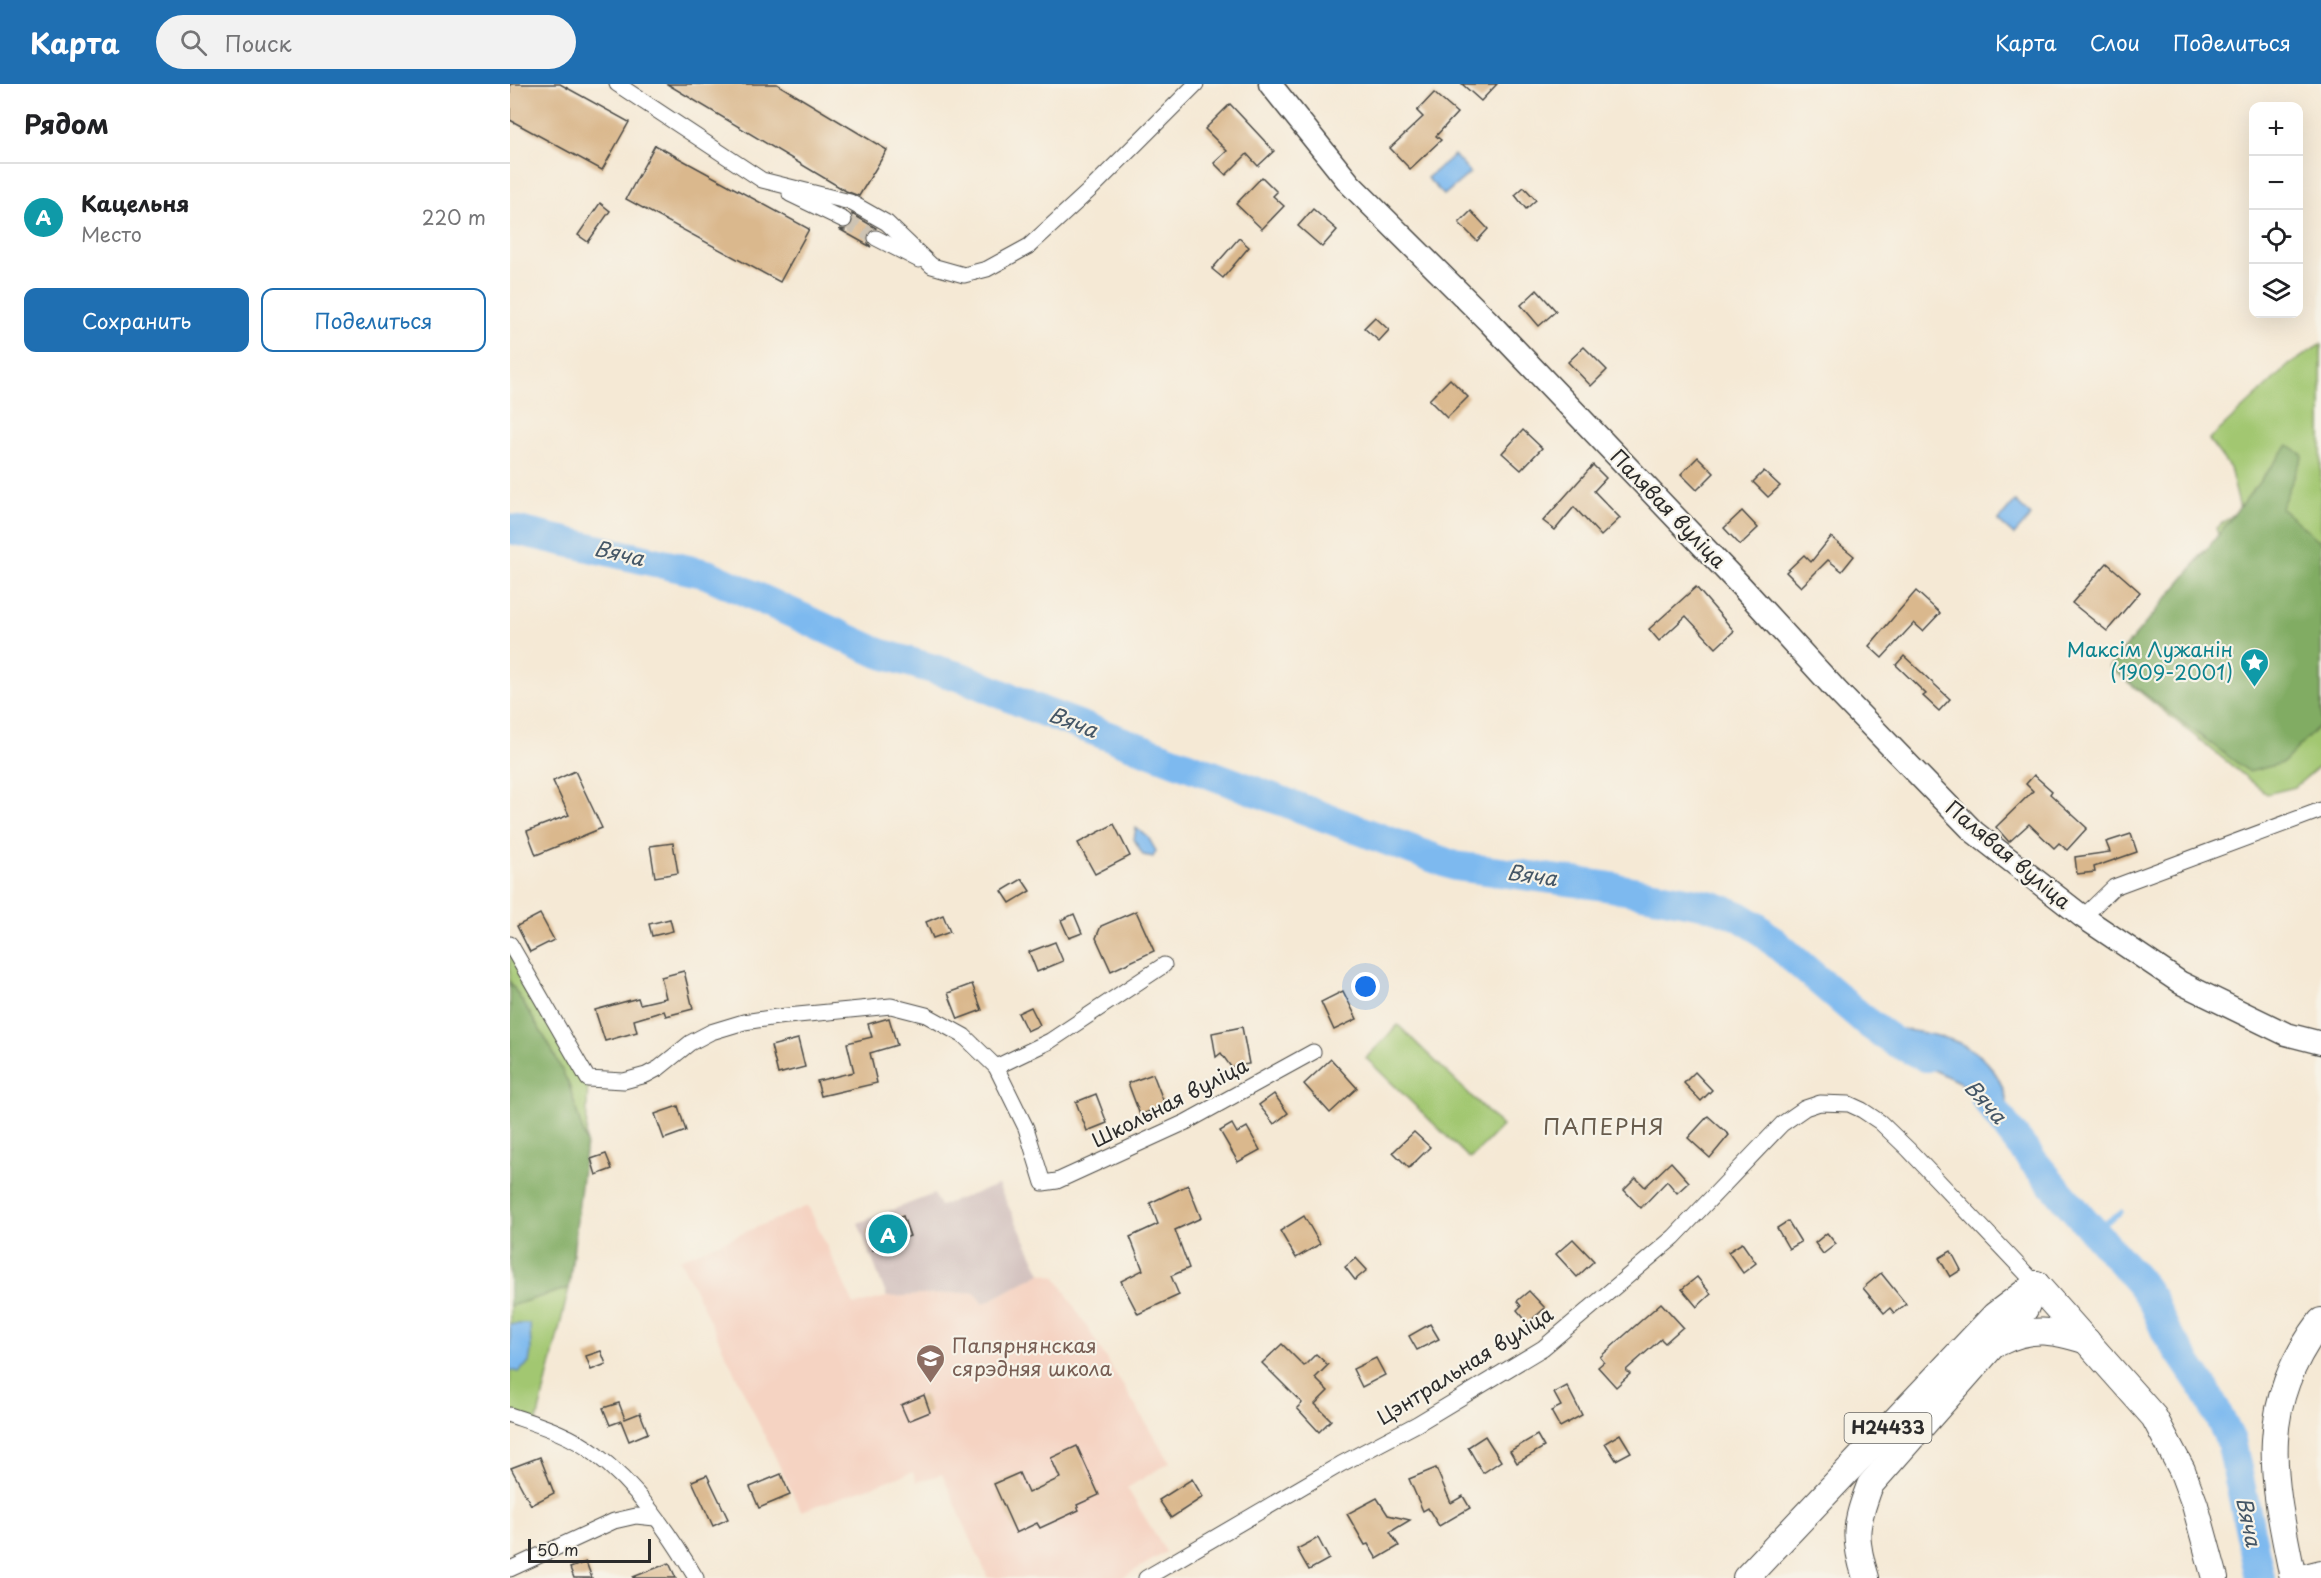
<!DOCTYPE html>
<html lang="ru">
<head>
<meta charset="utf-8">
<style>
	:root { --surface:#fff; --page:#f2f2f2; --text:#202124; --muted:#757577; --line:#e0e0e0; --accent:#1f6fb2 }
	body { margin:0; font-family:"Playpen Sans",sans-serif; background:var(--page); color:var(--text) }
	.controls { position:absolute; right:18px; top:18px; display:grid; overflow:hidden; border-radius:12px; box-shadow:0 6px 24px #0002 }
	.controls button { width:54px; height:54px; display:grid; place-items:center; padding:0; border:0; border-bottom:2px solid var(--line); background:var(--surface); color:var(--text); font:30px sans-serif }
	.scale { position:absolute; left:18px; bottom:15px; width:123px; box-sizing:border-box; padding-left:6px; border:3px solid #2b2b2b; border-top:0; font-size:16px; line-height:21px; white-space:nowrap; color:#2b2b2b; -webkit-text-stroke:4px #f7f3e8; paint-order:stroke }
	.you { position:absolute; left:856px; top:903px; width:21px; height:21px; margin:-15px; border:4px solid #fff; border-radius:50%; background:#1a73e8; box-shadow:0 0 0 9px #1a73e833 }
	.badge { display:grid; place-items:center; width:39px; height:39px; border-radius:50%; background:var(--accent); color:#fff; font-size:20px; font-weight:700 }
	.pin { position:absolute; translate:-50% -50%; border:3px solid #fff; box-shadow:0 2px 6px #0006 }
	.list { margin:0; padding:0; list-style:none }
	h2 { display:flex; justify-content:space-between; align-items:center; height:78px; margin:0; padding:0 24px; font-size:26px }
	h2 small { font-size:20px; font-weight:400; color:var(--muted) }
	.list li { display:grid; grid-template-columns:39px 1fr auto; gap:18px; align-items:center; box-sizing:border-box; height:108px; padding:0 24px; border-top:2px solid var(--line) }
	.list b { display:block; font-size:22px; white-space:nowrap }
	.list p { margin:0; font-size:20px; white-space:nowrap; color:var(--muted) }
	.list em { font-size:20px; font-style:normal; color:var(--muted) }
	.actions { display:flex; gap:12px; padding:18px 24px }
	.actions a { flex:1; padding:14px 0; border:2px solid var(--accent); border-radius:12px; text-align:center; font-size:21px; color:var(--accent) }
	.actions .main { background:var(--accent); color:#fff }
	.icon { flex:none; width:33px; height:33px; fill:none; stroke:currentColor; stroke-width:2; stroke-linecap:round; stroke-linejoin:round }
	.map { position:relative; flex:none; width:1811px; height:1494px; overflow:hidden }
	header { display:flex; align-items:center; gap:36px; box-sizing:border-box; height:84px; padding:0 30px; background:var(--accent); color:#fff }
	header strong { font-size:28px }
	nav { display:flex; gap:33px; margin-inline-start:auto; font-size:21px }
	.search { width:420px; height:54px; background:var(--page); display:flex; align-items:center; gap:15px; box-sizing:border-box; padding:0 21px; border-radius:33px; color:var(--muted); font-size:22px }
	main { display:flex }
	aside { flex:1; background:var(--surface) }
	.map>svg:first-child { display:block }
	.built { fill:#f5d3c2 }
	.industrial { fill:#d1c0bd }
	.green { fill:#a2c771; stroke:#66794e; stroke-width:1.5 }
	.forest { fill:#81ac63; stroke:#566c47; stroke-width:1.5 }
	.water { fill:#7db9ef; stroke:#54728d; stroke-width:1.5 }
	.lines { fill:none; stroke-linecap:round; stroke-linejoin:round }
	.stream { stroke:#7db9ef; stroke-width:5 }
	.river { stroke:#7db9ef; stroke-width:30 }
	.building { fill:#dab88d }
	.minor-tunnel { stroke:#cdc3b3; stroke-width:15; stroke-dasharray:15 8; stroke-linecap:butt }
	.minor-casing { stroke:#494844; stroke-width:17 }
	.secondary-casing { stroke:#494844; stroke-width:25 }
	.trunk-casing { stroke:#494844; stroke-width:28 }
	.minor { stroke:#fff; stroke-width:15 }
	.secondary { stroke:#fff; stroke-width:22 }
	.trunk { stroke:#fff; stroke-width:26 }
	.labels { text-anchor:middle; stroke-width:4.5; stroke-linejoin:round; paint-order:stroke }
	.shield { fill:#f7f3e8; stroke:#686764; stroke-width:1.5 }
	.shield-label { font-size:18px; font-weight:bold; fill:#2b2b2b }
	.street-label { font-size:20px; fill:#2b2b2b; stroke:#f7f3e8 }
	.culture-label { font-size:20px; fill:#0d838f; stroke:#f7f3e8; text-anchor:end }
	.education-label { font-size:20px; fill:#785e54; stroke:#f7f3e8; text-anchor:start }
	.water-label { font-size:21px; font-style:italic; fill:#445666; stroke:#f7f3e8 }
	.quarter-label { font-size:22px; letter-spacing:1.5px; fill:#685c4d; stroke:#f7f3e8 }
</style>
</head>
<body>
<header>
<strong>Карта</strong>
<div class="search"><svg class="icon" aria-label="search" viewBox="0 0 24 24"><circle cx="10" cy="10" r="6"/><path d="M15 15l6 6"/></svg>Поиск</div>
<nav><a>Карта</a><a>Слои</a><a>Поделиться</a></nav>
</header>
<main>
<aside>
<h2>Рядом<small></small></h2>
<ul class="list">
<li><span class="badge" style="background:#0f9aa8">A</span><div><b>Кацельня</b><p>Место</p></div><em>220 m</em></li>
</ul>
<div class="actions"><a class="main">Сохранить</a><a>Поделиться</a></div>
</aside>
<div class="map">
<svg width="1811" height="1494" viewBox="0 0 1811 1494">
	<rect width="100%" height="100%" fill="#f7f3e8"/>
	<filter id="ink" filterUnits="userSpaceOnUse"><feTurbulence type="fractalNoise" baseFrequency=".0167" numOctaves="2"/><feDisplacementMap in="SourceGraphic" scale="12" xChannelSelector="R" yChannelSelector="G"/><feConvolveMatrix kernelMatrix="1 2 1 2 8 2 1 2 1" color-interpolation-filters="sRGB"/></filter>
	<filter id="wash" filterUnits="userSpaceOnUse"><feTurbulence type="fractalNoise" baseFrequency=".008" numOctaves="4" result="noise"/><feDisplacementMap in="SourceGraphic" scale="24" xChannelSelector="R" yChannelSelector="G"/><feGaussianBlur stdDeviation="1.35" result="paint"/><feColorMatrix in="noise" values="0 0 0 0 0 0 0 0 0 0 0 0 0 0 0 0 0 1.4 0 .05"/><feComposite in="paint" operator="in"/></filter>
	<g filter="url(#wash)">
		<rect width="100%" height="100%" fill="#f5e9d5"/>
		<polygon class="built" points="298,1122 344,1221 377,1213 465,1208 473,1220 531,1189 546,1193 660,1378 617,1404 656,1468 612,1494 478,1494 432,1390 407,1398 403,1388 291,1427 170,1175"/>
		<polygon class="industrial" points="488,1101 531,1189 473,1220 465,1208 377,1213 348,1139 424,1110 430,1122"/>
		<g class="green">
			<polygon points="1811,260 1811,681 1785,703 1757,710 1599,583 1680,487 1694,466 1703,468 1710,457 1706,444 1730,425 1720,384 1699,356 1779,281"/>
			<polygon points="0,860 78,995 76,1059 59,1001 40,962 0,898"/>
			<polygon points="888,941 992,1042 960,1075 856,974"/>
			<polygon points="59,1204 26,1341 0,1331 0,1222"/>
		</g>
		<g class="forest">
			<polygon points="1778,361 1793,371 1771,424 1811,458 1811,640 1773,679 1739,688 1599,583 1680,487"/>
			<polygon points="0,898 40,962 59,1001 76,1059 59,1204 0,1222"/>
		</g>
		<g class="water">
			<polygon points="944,71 960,89 934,111 917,94"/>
			<polygon points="1505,417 1521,432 1504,451 1488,437"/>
			<polygon points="626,744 638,753 646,767 643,773 633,771 624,755"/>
			<path d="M 1359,940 C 1405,949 1461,947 1487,992 C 1497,1010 1500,1025 1497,1045 L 1462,1007 L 1449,998 L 1402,976 L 1383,957 Z"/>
			<polygon points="0,1240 20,1240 21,1267 19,1279 8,1288 0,1286"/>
		</g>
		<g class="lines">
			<polyline class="stream" points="1584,1147 1611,1128"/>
			<g class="river">
				<polyline points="0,445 197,490 369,569 454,594 534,628 945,782 1095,802 1203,822 1229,832 1248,844 1359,940 1383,957 1416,973"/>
				<path d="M 1475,1013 C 1521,1080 1576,1138 1630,1199 L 1642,1216 L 1656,1248 L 1696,1307 L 1721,1357 L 1750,1494"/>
			</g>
		</g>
		<g id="blocks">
			<g class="building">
				<polygon points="0,0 50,0 119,38 92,86 0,36"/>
				<polygon points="157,0 267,0 377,66 349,112 336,107"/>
				<polygon points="952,0 987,0 971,17"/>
				<polygon points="924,9 947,29 926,52 931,56 900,85 880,64 913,33 907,27"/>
				<polygon points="720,20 764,67 748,82 737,70 716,91 704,79 717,67 695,45"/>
				<polygon points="145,61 299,145 270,198 116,115"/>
				<polygon points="752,93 767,108 763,112 774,122 752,145 726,120"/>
				<polygon points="1014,103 1026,116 1016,125 1005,111"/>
				<polygon points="90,119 100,127 78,158 68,151"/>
				<polygon points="803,125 827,146 812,163 788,142"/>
				<polygon points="961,127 978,145 967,157 949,139"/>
				<polygon points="342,130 366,144 357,150 358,159 361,163 329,145 335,146 342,141"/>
				<polygon points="729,154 739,163 713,194 702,185"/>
				<polygon points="1027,206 1046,227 1029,242 1011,221"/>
				<polygon points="865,233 879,246 869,257 854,244"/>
				<polygon points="1074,263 1097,286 1081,302 1058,278"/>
				<polygon points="940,295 958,313 937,334 919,316"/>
				<polygon points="1013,346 1032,364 1011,386 992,369"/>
				<polygon points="1188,373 1204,389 1187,406 1171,390"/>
				<polygon points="1083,381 1096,394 1084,407 1110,434 1091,452 1064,423 1045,446 1033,437"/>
				<polygon points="1254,387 1270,402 1258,413 1243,398"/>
				<polygon points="1232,427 1248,444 1230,461 1214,444"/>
				<polygon points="1321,453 1344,472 1332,487 1318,476 1291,503 1276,488 1294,471 1301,478"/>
				<polygon points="1597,479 1630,508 1597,547 1562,519"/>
				<polygon points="1186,503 1224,547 1206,564 1176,532 1149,557 1139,545"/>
				<polygon points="1406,507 1430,529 1413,547 1404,539 1372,574 1359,562"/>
				<polygon points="1394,572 1440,615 1429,627 1413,612 1416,610 1386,581"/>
				<polygon points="65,687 92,744 26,771 17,747 59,731 43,697"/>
				<polygon points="1524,691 1542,707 1540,710 1577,744 1557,766 1549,759 1544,764 1519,740 1499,758 1486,743 1523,707 1516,700"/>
				<polygon points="604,740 620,772 585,790 568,759"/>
				<polygon points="1621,750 1627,768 1584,783 1585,788 1567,790 1565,773 1600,768 1596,758"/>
				<polygon points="163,759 168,789 145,793 140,762"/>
				<polygon points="512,795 520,807 500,819 492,807"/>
				<polygon points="626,827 644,867 601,887 586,854 591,842"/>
				<polygon points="30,830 44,856 20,868 7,842"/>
				<polygon points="564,830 572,849 559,854 551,836"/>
				<polygon points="433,831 440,848 423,854 416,838"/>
				<polygon points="160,835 163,847 142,852 139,840"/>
				<polygon points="545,858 553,877 527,888 519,868"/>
				<polygon points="174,887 183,925 156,932 154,927 124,936 127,948 95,957 85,926 128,914 130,920 156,914 151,893"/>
				<polygon points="462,900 472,926 448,935 438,909"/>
				<polygon points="833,907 847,935 824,946 811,918"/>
				<polygon points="521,923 530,941 517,947 508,929"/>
				<polygon points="379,934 387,961 360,969 367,999 311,1012 307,997 344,988 337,959 362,953 358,940"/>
				<polygon points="732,943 739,980 721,983 711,969 706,973 702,949"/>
				<polygon points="288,955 295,983 268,990 261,962"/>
				<polygon points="821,975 847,1004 820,1029 794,1000"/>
				<polygon points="1185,988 1202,1006 1191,1017 1174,999"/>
				<polygon points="643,990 655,1021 630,1031 618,999"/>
				<polygon points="586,1010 597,1039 577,1047 566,1018"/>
				<polygon points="764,1010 778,1029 764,1040 749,1021"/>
				<polygon points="168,1022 176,1047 154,1055 145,1030"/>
				<polygon points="1198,1032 1219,1051 1200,1074 1178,1054"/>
				<polygon points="722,1040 727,1049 737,1043 750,1066 728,1078 710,1047"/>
				<polygon points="904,1048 920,1063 899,1084 883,1068"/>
				<polygon points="96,1070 102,1085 86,1091 81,1075"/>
				<polygon points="1161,1078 1179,1098 1167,1109 1157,1097 1131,1124 1114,1106 1126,1094 1135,1103"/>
				<polygon points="678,1101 691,1134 665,1146 679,1184 661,1192 669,1211 628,1230 611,1197 633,1186 620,1153 648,1140 640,1119"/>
				<polygon points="393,1132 400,1152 363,1166 356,1147"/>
				<polygon points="794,1132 810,1160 786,1174 770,1147"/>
				<polygon points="1278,1137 1291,1158 1279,1165 1267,1144"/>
				<polygon points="1317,1149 1326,1160 1313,1170 1305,1159"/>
				<polygon points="1063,1155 1084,1177 1067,1193 1046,1170"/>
				<polygon points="1232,1159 1246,1179 1233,1189 1218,1168"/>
				<polygon points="1441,1167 1451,1186 1440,1193 1429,1174"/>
				<polygon points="846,1174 857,1186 845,1196 835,1183"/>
				<polygon points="1371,1189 1396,1220 1384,1229 1380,1224 1374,1229 1353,1204"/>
				<polygon points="1187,1193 1201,1210 1187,1223 1172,1205"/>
				<polygon points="1019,1207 1035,1224 1018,1239 1007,1226 1011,1222 1007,1217"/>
				<polygon points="1151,1219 1173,1243 1155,1259 1151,1255 1116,1286 1120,1290 1106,1303 1088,1283 1094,1278 1090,1273"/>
				<polygon points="920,1240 929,1255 907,1266 899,1252"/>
				<polygon points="772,1260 794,1282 806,1270 818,1281 805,1294 818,1307 805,1320 821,1336 809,1348 787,1324 792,1319 752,1279"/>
				<polygon points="91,1267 96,1280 81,1286 76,1272"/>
				<polygon points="866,1274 875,1291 852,1303 843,1285"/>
				<polygon points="1057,1302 1072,1331 1050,1343 1041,1327 1051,1322 1044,1309"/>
				<polygon points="414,1311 420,1328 398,1337 391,1321"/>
				<polygon points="109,1319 115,1335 130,1329 138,1349 119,1357 111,1337 100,1341 93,1324"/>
				<polygon points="1110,1350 1121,1368 1106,1376 1095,1359"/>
				<polygon points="1027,1351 1034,1363 1007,1379 1000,1367"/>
				<polygon points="975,1352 991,1377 973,1389 958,1363"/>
				<polygon points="567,1362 589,1411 567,1421 569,1426 530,1444 527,1439 506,1449 484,1400 509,1389 518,1409 550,1394 541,1374"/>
				<polygon points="30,1373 44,1409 21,1421 1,1384"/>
				<polygon points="926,1384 941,1419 953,1412 960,1424 929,1442 918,1424 913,1427 899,1395"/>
				<polygon points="271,1390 280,1411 249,1424 240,1403"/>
				<polygon points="197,1391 218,1435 203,1442 182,1397"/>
				<polygon points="682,1395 693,1413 661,1434 649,1416"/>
				<polygon points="867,1414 878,1431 900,1436 880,1448 889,1462 867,1475 858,1460 855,1461 837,1430"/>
				<polygon points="808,1454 819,1475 799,1486 787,1465"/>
				<polygon points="76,1478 82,1494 64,1494 60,1484"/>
				<polygon points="159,1479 166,1494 123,1494 123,1493"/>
			</g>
		</g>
	</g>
	<g filter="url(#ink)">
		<use href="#blocks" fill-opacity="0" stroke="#494844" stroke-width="1.5"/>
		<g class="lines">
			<polyline class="minor-tunnel" points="334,136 366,154"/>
			<defs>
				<g id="minor">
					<polyline points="107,0 252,96 340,118 377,139 422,182 454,191 477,185 519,162 582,104 686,0"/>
					<polyline points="280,110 334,136"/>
					<polyline points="366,154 409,176"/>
					<polyline points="1573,833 1604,803 1811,726"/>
					<polyline points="0,860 78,995 114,997 136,991 149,984 180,959 201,948 234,938 267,933 381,922 416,931 454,952 486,983 516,1044 533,1099 547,1097 676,1038 803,968"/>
					<polyline points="486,983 540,957 654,881"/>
					<path d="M 0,1331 C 29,1341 60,1350 84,1369 C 127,1401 159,1449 186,1494"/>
					<polyline points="0,1485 104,1437 126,1432 145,1434"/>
					<polyline points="636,1494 831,1380 907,1340 1033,1264 1164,1153 1272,1040 1295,1024 1310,1019 1339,1020 1352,1026 1370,1038 1398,1065 1526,1200"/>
				</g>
				<polyline id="secondary" points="760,0 840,100 979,238 1231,502 1327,607 1464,748 1573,833 1671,899 1776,950 1811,959"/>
				<g id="trunk">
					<polyline points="1526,1200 1644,1333 1672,1386 1685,1421 1705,1494"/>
					<path d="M 1488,1259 C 1522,1242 1542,1246 1577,1257"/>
					<polyline points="1236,1494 1485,1231 1526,1200"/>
					<path d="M 1356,1494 C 1343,1453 1345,1441 1360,1401 L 1515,1225 L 1521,1211"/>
					<path d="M 1783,1494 C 1763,1395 1745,1325 1811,1237"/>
					<polyline points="1791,1494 1811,1489"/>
				</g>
			</defs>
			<use href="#minor" class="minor-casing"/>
			<use href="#secondary" class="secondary-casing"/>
			<use href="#trunk" class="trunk-casing"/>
			<use href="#minor" class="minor"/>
			<use href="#secondary" class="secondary"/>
			<use href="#trunk" class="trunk"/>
		</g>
	</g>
	<defs>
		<symbol id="sight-pin" viewBox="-11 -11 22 30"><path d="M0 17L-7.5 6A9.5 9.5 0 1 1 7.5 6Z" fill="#0f9aa8" stroke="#f7f3e8"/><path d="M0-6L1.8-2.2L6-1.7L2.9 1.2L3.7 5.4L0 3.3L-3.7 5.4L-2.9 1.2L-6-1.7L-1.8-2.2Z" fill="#fff"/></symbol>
		<symbol id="school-pin" viewBox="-11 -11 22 30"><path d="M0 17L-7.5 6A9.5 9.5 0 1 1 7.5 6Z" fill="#8d6e63" stroke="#f7f3e8"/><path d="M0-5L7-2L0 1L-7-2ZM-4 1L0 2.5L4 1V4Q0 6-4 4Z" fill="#fff"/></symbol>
	</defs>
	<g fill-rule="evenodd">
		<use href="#sight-pin" x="1728" y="562" width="33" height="45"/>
		<use href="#school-pin" x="404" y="1258" width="33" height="45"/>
	</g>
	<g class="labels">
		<rect class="shield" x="1334.5" y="1329" width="87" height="30" rx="4.5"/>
		<g class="shield-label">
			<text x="1378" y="1350">Н24433</text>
		</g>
		<g class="street-label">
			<text transform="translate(1158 425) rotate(46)" y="7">Палявая вуліца</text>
			<text transform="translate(1498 771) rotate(40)" y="7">Палявая вуліца</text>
			<text transform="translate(660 1019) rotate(-27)" y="7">Школьная вуліца</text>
			<text transform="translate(955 1282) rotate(-32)" y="7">Цэнтральная вуліца</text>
		</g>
		<g class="culture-label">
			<text x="1723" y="573">Максiм Лужанiн<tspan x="1723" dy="23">(1909-2001)</tspan></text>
		</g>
		<g class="education-label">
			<text x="442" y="1269">Папярнянская<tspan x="442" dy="23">сярэдняя школа</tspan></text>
		</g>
		<g class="water-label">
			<text transform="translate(109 470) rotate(13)" y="7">Вяча</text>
			<text transform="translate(563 639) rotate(21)" y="7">Вяча</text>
			<text transform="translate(1022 792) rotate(8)" y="7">Вяча</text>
			<text transform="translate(1475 1018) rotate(48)" y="7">Вяча</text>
			<text transform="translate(1738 1438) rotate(78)" y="7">Вяча</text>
		</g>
		<g class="quarter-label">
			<text x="1094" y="1051">ПАПЕРНЯ</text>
		</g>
	</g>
</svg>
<div class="controls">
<button>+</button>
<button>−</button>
<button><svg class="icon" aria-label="locate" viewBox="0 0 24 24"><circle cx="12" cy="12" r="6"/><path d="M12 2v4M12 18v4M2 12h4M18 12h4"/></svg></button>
<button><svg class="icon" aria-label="layers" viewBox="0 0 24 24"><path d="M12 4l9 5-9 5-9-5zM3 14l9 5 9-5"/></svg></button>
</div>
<div class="scale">50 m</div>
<div class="you"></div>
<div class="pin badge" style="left:378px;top:1150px;background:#0f9aa8">A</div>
</div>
</main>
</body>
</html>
